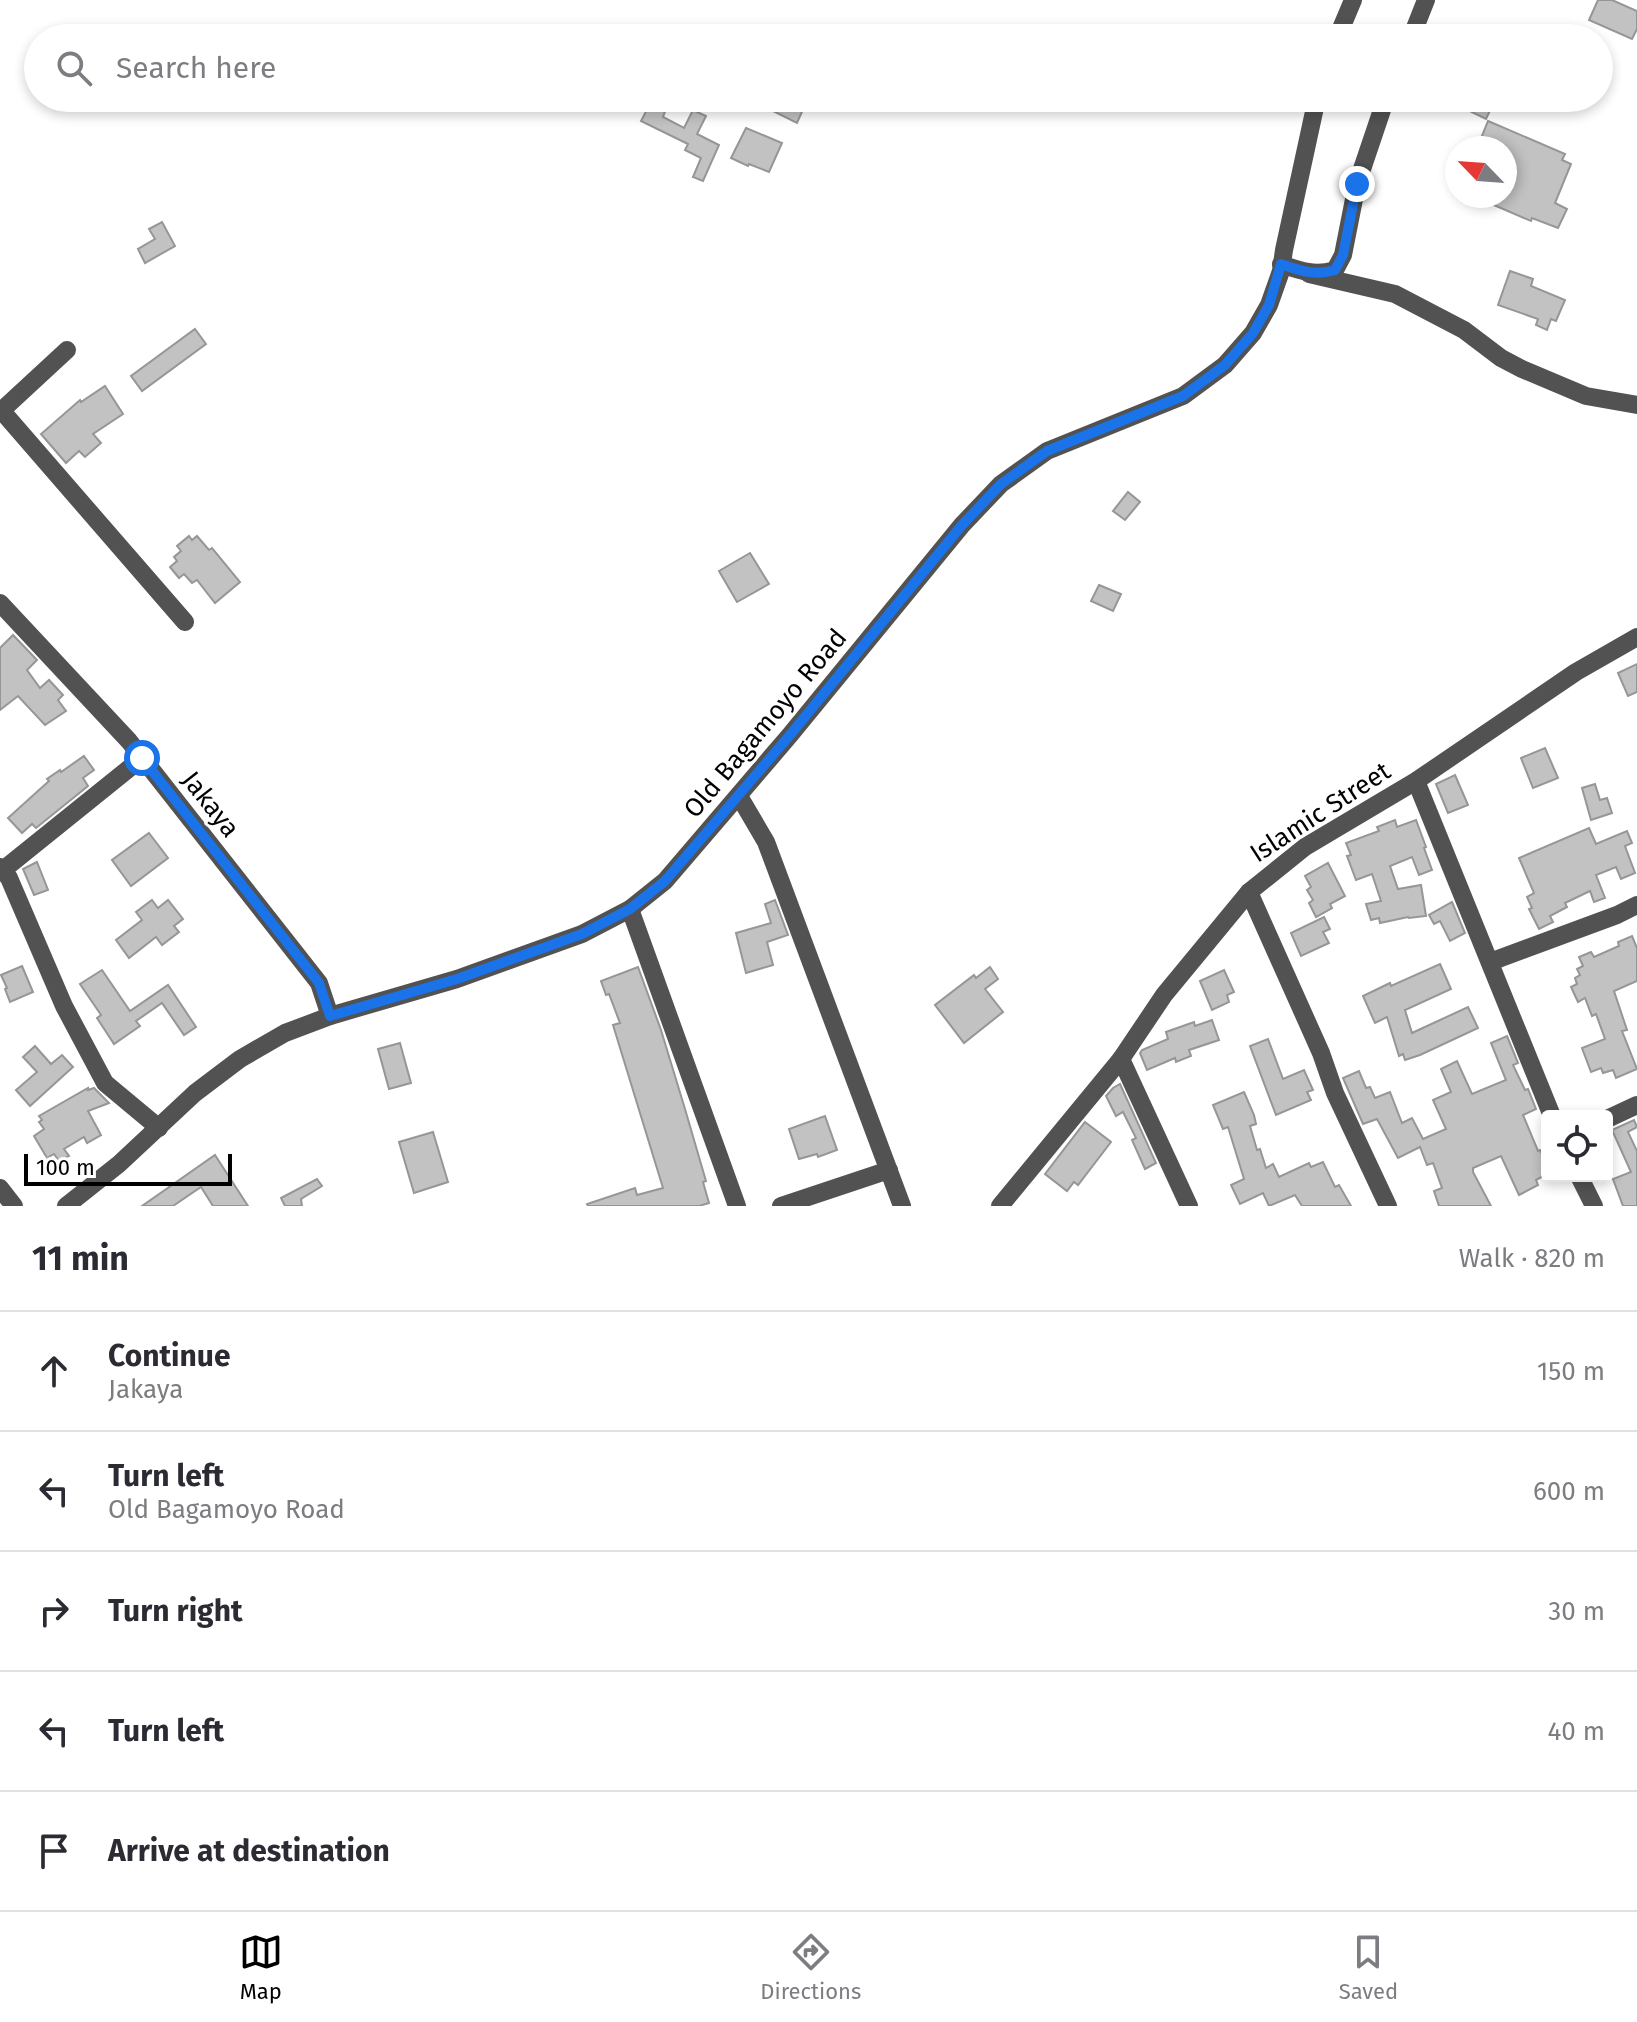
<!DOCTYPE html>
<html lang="en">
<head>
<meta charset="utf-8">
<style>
	:root { --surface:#fff; --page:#f7f7f7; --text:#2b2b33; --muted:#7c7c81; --line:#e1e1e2; --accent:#000 }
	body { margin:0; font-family:"Fira Sans",sans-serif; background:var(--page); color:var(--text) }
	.controls { position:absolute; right:24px; bottom:24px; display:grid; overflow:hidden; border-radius:8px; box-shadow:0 4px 12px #0003 }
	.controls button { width:72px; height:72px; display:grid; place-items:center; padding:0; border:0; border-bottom:2px solid var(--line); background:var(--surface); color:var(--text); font:40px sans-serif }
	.compass { position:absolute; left:1445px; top:136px; width:72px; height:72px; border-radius:50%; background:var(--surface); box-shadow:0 4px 12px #0003; rotate:295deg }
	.scale { position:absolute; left:24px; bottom:20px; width:208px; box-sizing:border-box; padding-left:8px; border:4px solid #000; border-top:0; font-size:22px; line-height:28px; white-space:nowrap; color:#000; -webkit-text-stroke:6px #fff; paint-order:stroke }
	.stop { position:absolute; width:24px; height:24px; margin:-18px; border:6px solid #1a73e8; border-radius:50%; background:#fff }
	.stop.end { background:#1a73e8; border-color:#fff; box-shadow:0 2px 8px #0008 }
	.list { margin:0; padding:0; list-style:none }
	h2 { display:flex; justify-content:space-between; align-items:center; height:104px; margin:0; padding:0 32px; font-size:34px }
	h2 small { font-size:26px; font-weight:400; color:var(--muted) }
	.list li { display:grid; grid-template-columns:52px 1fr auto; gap:24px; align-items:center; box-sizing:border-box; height:120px; padding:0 32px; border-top:2px solid var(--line) }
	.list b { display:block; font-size:30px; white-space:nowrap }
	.list p { margin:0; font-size:26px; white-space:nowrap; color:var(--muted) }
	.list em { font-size:26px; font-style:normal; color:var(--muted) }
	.icon { flex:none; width:44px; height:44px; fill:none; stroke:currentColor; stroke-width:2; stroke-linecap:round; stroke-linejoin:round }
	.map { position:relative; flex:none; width:1637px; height:1206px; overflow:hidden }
	.search { position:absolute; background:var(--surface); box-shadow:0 4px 12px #0003; left:24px; right:24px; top:24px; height:88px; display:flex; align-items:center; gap:20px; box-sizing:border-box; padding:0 28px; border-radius:44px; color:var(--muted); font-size:30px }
	.sheet { height:704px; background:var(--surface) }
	nav { display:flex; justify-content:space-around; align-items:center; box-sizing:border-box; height:112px; border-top:2px solid var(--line); background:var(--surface); font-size:22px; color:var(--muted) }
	nav a { display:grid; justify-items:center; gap:4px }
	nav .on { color:var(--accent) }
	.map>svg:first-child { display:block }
	.building { fill:#c2c2c2; stroke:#969696; stroke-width:2 }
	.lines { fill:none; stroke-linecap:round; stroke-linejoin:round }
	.minor { stroke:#525252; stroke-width:18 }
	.route { stroke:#1a73e8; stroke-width:10 }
	.labels { text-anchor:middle; stroke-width:6; stroke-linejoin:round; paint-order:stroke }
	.street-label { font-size:26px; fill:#000; stroke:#fff }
</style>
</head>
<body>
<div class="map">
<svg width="1637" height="1206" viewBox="0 0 1637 1206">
	<rect width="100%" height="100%" fill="#fff"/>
	<g class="building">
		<polygon points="1598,0 1612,0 1637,11 1637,29 1632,39 1589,20"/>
		<polygon points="653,98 670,98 663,117 684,128 693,110 706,116 697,134 719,145 703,181 693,177 701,158 685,150 688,144 641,121"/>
		<polygon points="772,98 791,98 805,105 797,123 767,108"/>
		<polygon points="1443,98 1496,98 1486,119"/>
		<polygon points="1488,121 1565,154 1562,160 1571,164 1555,203 1567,209 1558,228 1532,218 1531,221 1473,196 1505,196 1505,148 1477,148"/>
		<polygon points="746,128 782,143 769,172 749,164 748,166 731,158"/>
		<polygon points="162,222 175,246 145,263 138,249 155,239 149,229"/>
		<polygon points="1510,271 1533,279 1531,286 1565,300 1556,321 1551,319 1547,330 1536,325 1538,319 1498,305"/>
		<polygon points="195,329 206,344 142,391 131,376"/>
		<polygon points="105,386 123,414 93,434 101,443 85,457 79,451 66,463 41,434 80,400 81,402"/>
		<polygon points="1128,492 1140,502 1125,520 1113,511"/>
		<polygon points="189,536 192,540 197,536 209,550 212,548 240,582 215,603 197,580 192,583 184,574 179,578 170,567 177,561 174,557 181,551 177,546"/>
		<polygon points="750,553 769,584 737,602 719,571"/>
		<polygon points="1099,585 1121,594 1113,611 1091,601"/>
		<polygon points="13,635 37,660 27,670 40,688 49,680 63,695 58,700 66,711 45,725 18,696 0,710 0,648"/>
		<polygon points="1637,664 1637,692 1628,696 1618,673"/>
		<polygon points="1545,748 1558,778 1533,788 1521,758"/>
		<polygon points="84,756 94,770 83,778 88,786 36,828 32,824 22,833 8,818 49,781 47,779 60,770 61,772"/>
		<polygon points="1455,775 1468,805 1448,813 1436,784"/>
		<polygon points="1595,784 1600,800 1607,798 1612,813 1591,820 1582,788"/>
		<polygon points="1395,820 1397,827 1416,820 1426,847 1424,848 1432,870 1419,875 1412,857 1390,866 1398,889 1421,885 1426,916 1409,918 1408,917 1380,923 1379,918 1371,920 1366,904 1381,901 1372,874 1356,880 1347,856 1351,855 1346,843 1379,831 1377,827"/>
		<polygon points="1589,828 1596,844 1627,831 1632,843 1625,846 1635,873 1621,879 1616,867 1596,875 1605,898 1594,902 1590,891 1565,903 1567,907 1550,916 1553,922 1539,929 1529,909 1532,908 1527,897 1534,893 1519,858"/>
		<polygon points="149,833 168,858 131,886 112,860"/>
		<polygon points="37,862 48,890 34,895 23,869"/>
		<polygon points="1328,863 1345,896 1330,904 1332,908 1316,917 1309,903 1313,900 1307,890 1311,887 1305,876"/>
		<polygon points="152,900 158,908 168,900 183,919 174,926 179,932 162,945 156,937 129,958 116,940 142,920 136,912"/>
		<polygon points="775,900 788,935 767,942 773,965 746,973 736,933 771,923 765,904"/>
		<polygon points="1452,902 1465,933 1450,941 1440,921 1434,924 1429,915"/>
		<polygon points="1324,917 1330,929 1323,932 1329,943 1301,956 1291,933"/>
		<polygon points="1632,936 1637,948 1637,981 1614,991 1627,1030 1622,1031 1637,1069 1616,1078 1613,1070 1603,1073 1601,1068 1591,1072 1582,1048 1605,1039 1596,1014 1592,1016 1585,998 1578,1002 1571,987 1577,984 1575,978 1580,975 1577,969 1583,966 1579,957 1591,952 1594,957 1619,946 1618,942"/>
		<polygon points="1440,964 1451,989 1405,1010 1412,1033 1468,1007 1478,1028 1420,1055 1405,1060 1403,1054 1399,1056 1387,1017 1375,1023 1363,996 1390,983 1391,986"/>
		<polygon points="22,966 33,992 10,1002 5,989 7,988 1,975"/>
		<polygon points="638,967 661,1030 685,1109 706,1181 703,1182 709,1203 699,1206 588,1206 587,1204 635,1188 637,1195 663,1188 613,1025 620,1023 609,994 606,995 601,981"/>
		<polygon points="990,967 998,979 985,989 1003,1012 964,1043 935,1005 974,975 976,978"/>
		<polygon points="102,970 130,1011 168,985 196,1027 184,1035 162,1003 136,1021 140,1026 114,1044 97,1018 101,1015 80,984"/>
		<polygon points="1224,970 1234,992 1227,995 1229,1002 1212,1010 1200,981"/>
		<polygon points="1212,1020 1219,1040 1189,1050 1191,1056 1176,1062 1175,1058 1147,1070 1140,1053 1142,1050 1168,1039 1166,1032 1194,1022 1195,1026"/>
		<polygon points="1507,1036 1518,1063 1513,1065 1525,1090 1528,1089 1536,1109 1523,1115 1538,1151 1540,1150 1547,1164 1547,1174 1536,1180 1538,1185 1519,1195 1501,1156 1473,1168 1473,1172 1491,1206 1439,1206 1434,1191 1442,1188 1433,1163 1427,1165 1420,1147 1398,1158 1377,1119 1363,1124 1343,1078 1359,1071 1366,1088 1370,1087 1375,1098 1390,1092 1402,1123 1412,1118 1423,1139 1446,1129 1433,1100 1451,1092 1441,1069 1457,1061 1472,1094 1506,1080 1491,1043"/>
		<polygon points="1268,1039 1283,1079 1304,1070 1313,1090 1307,1092 1311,1100 1276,1115 1250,1046"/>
		<polygon points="400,1043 411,1083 389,1089 378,1049"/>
		<polygon points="35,1046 51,1064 62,1055 73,1067 30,1106 16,1090 37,1072 23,1057"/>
		<polygon points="1120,1084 1156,1163 1145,1169 1132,1140 1136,1138 1123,1112 1116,1116 1106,1096 1113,1088"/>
		<polygon points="88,1088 88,1090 94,1088 109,1103 88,1111 101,1135 87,1143 84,1137 64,1149 69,1156 59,1161 54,1154 47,1158 34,1136 44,1129 39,1122 42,1120 39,1116"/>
		<polygon points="1244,1092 1254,1115 1256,1124 1250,1126 1257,1150 1260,1149 1266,1168 1273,1164 1279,1177 1309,1163 1311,1167 1323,1162 1335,1187 1339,1185 1351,1206 1302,1206 1295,1195 1269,1206 1263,1193 1240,1204 1231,1185 1244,1179 1228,1127 1223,1129 1213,1105"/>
		<polygon points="825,1116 837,1150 818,1157 817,1154 799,1159 789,1129"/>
		<polygon points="1634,1120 1637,1127 1628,1132 1637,1151 1637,1206 1623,1206 1613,1179 1631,1172 1612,1130"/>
		<polygon points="1085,1122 1111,1142 1078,1185 1074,1182 1067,1191 1045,1174"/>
		<polygon points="433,1132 448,1182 414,1193 399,1142"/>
		<polygon points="215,1155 248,1206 213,1206 201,1187 173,1206 142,1206"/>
		<polygon points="317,1179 322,1186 301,1199 302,1206 285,1206 281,1198"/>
	</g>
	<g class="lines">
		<g class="minor">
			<polyline points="1337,38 1353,0"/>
			<polyline points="1411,38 1426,0"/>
			<path d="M 1281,264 C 1301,271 1315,276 1335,270 L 1343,255 L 1357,184 L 1386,98"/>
			<polyline points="1309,274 1395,294 1464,330 1501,358 1522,369 1586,396 1637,405"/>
			<polyline points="1,410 185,622"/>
			<polyline points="0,412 67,350"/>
			<polyline points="0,603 129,741 319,983 330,1016"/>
			<polyline points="1416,781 1552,1116"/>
			<polyline points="739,796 766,842 902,1206"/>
			<polyline points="0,867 9,878 64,1006 105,1083 159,1128"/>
			<polyline points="3,870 142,758"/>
			<polyline points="1249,892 1321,1053 1335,1093 1388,1206"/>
			<polyline points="630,909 737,1206"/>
			<polyline points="1490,962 1617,915 1637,905"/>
			<polyline points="1121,1059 1189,1206"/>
			<polyline points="1607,1119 1637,1105"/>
			<polyline points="1579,1176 1594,1206"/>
			<polyline points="0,1188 14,1206"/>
			<polyline points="66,1206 119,1164 195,1093 240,1059 285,1033 330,1016 457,979 582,934 630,909 665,881 790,735 962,525 1001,484 1047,451 1183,396 1225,365 1253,333 1269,305 1281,271 1284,250 1317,98"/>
			<polyline points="781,1206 889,1170"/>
			<polyline points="1000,1206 1121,1059 1164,995 1249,892 1305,847 1416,781 1576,672 1637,637"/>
		</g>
	</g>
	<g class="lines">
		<path class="route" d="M 142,758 L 319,983 L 330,1016 L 457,979 L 582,934 L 630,909 L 665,881 L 790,735 L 962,525 L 1001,484 L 1047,451 L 1183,396 L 1225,365 L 1253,333 L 1269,305 L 1281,264 C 1301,271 1315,276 1335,270 L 1343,255 L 1357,184"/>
	</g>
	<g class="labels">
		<g class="street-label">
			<text transform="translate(765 723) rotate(-50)" y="9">Old Bagamoyo Road</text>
			<text transform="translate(211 804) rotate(52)" y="9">Jakaya</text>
			<text transform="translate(1320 812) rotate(-33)" y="9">Islamic Street</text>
		</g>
	</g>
</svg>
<div class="controls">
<button><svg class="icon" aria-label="locate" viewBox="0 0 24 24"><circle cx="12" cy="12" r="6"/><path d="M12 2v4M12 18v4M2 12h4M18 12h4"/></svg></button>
</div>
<svg class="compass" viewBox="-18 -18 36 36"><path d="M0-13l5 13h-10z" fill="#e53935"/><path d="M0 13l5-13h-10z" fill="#7c7c81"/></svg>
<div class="scale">100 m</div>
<div class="stop" style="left:142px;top:758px"></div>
<div class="stop end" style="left:1357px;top:184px"></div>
<div class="search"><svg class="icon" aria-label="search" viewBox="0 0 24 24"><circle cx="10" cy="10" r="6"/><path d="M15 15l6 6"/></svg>Search here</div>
</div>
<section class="sheet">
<h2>11 min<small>Walk · 820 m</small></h2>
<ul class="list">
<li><svg class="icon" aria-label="ahead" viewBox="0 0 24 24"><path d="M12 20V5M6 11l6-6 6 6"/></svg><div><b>Continue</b><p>Jakaya</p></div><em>150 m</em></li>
<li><svg class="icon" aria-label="left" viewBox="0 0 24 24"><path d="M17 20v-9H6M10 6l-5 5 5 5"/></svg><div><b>Turn left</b><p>Old Bagamoyo Road</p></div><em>600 m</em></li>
<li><svg class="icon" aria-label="right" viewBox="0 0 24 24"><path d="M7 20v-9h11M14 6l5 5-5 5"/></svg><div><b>Turn right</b></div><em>30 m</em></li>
<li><svg class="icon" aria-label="left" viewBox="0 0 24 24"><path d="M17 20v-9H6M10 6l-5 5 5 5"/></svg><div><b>Turn left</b></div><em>40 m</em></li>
<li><svg class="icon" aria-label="arrive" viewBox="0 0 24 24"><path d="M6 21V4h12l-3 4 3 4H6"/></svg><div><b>Arrive at destination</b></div></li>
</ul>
</section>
<nav>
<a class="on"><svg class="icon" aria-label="map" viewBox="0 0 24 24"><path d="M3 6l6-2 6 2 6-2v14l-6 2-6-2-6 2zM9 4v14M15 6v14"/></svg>Map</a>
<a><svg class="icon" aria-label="directions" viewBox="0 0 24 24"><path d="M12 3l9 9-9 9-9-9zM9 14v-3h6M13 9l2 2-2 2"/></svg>Directions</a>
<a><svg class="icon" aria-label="saved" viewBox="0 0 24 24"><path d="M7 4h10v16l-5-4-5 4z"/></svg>Saved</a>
</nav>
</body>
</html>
